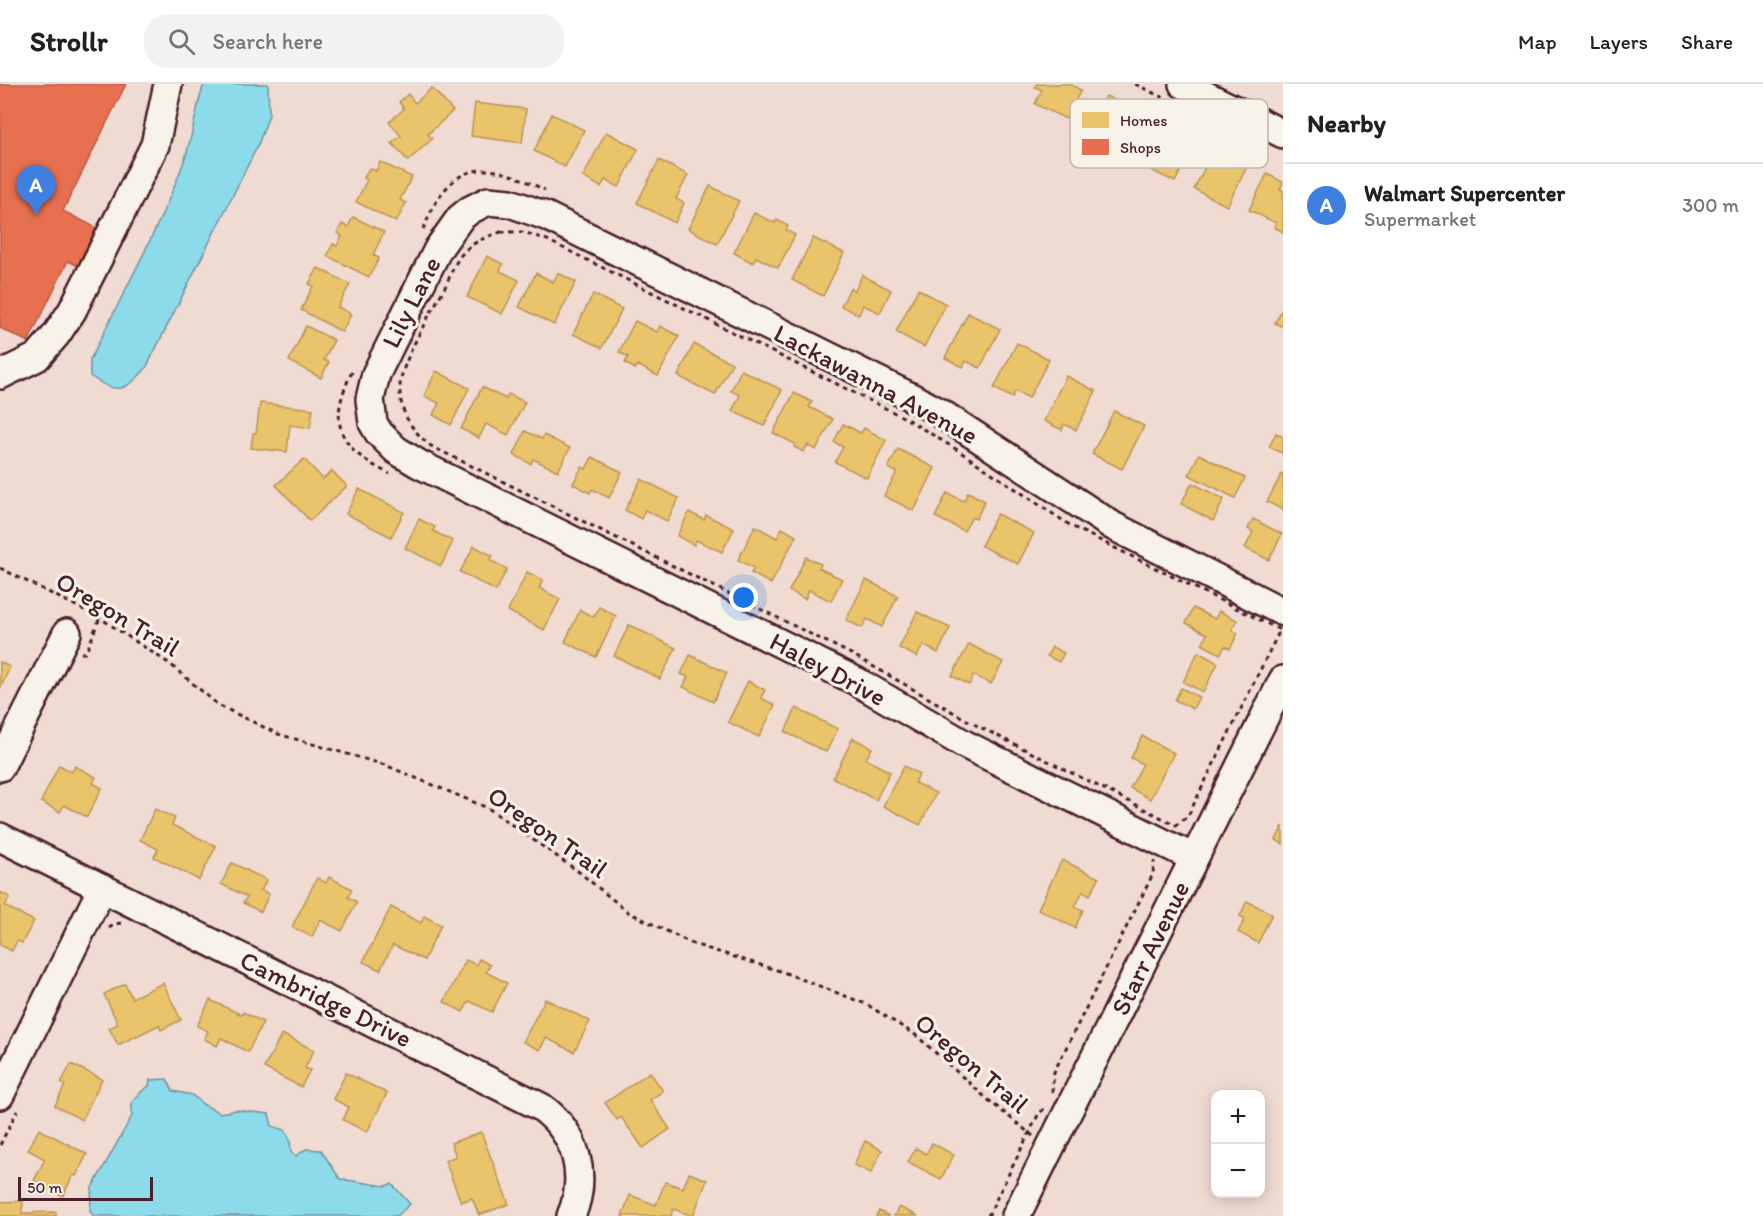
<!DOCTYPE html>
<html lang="en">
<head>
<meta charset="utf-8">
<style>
	:root { --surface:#fff; --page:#f2f2f2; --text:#202124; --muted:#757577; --line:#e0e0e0; --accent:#c8321e }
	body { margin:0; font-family:Itim,sans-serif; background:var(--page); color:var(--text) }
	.controls { position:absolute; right:18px; bottom:18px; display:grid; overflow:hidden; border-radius:12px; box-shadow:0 3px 15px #0003 }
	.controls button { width:54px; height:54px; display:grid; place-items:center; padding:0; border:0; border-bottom:2px solid var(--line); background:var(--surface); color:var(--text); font:30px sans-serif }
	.scale { position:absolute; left:18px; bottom:15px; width:135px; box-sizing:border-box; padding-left:6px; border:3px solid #4a1f2b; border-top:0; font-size:16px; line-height:21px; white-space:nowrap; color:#4a1f2b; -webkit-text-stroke:4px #f7f3e8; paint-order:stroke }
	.you { position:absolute; left:744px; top:514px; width:21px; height:21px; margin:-15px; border:4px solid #fff; border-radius:50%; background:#1a73e8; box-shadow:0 0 0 9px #1a73e833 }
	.badge { display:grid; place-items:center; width:39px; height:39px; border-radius:50%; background:var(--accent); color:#fff; font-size:20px; font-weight:700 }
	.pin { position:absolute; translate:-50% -50px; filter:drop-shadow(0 2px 3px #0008) }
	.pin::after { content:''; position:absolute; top:32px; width:21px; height:18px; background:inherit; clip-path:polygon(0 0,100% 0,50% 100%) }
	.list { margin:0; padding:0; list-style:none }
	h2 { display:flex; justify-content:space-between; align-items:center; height:78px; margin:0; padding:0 24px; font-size:26px }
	h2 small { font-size:20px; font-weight:400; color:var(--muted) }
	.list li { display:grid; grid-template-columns:39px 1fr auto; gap:18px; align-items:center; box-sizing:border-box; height:84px; padding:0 24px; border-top:2px solid var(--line) }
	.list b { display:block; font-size:22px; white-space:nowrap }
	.list p { margin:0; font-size:20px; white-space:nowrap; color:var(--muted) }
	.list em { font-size:20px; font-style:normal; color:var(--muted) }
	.icon { flex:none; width:33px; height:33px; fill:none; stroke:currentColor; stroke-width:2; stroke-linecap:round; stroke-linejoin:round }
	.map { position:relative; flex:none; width:1283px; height:1132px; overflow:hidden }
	header { display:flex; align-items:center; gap:36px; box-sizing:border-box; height:84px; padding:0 30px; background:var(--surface); border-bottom:2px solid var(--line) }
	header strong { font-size:28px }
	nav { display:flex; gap:33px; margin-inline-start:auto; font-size:21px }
	.search { width:420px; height:54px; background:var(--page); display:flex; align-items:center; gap:15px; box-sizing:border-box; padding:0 21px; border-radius:24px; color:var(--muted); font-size:22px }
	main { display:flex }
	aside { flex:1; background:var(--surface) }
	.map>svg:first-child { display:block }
	.water { fill:#8cdbeb; stroke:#72909e; stroke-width:1.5 }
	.homes { fill:#e9c46a; stroke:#b99257; stroke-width:1.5 }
	.shops { fill:#e76f51; stroke:#b85746; stroke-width:1.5 }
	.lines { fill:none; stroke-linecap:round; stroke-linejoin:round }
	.minor-casing { stroke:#4a1f2b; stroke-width:32 }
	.path { stroke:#4a1f2b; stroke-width:3; stroke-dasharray:4.5 4.5; stroke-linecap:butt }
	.minor { stroke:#f7f3e8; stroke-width:27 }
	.labels { text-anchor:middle; stroke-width:6; stroke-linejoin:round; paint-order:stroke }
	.street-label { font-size:26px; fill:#4a1f2b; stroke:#f7f3e8 }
	.key { fill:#f7f3e8; stroke:#c3b3af; stroke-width:1.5 }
	.key-label { font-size:16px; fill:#4a1f2b }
</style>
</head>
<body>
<header>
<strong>Strollr</strong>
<div class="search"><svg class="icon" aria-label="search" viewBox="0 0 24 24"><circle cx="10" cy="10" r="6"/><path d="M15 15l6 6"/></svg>Search here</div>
<nav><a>Map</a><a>Layers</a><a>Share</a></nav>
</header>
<main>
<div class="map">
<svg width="1283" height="1132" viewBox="0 0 1283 1132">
	<rect width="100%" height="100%" fill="#efdbd2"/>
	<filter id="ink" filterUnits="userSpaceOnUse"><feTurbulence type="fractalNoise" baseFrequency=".0167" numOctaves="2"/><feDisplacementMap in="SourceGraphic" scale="12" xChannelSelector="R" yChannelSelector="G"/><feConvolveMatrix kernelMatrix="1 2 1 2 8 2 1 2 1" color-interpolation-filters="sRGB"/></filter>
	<g filter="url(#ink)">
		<g class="water">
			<path d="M 204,0 L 268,0 L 269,31 L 258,61 L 146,284 C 126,308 116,311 90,292 L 90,276 C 122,211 158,147 183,80 C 193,54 195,26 204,0 Z"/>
			<polygon points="167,995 173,1007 192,1011 204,1021 220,1029 236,1026 269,1030 272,1042 285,1046 290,1056 291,1068 296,1072 306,1065 321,1066 340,1095 385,1102 392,1100 410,1120 397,1132 94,1132 90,1127 92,1104 132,1032 132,1018 142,1007 149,1002 150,996"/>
		</g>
		<g class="homes">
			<polygon points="1037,0 1070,0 1081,6 1066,35 1035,20 1042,6 1035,3"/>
			<polygon points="432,4 453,27 428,50 432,55 408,77 392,59 401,52 389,38 404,25 399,18 408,10 415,19"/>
			<polygon points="1106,12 1120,19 1116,28 1139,40 1124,70 1086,50"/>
			<polygon points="475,19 526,25 522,59 471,52"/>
			<polygon points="552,30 584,46 565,83 534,67"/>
			<polygon points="1156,36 1175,45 1167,61 1188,72 1175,98 1134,78"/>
			<polygon points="606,48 638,65 619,103 605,96 601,103 583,93"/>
			<polygon points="1215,64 1248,81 1227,122 1194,105"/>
			<polygon points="659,76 688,91 676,115 684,119 675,139 637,119"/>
			<polygon points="380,78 412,93 400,116 406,119 396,138 356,118 367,96 364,94 369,84 376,87"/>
			<polygon points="1267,90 1283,98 1280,105 1283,106 1283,148 1274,143 1276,139 1249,126"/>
			<polygon points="710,102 739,117 717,160 688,145"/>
			<polygon points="754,129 775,139 777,136 788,142 786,146 795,151 778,184 756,173 753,179 734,169"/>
			<polygon points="353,133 384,148 373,171 379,174 369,193 327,172 333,160 337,162 342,152 337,149 342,140 348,143"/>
			<polygon points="813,154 844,169 823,212 792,196"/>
			<polygon points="487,172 503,180 500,187 519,196 502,230 467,213"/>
			<polygon points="318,184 350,200 338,223 351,230 342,248 301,226 313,202 309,200"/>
			<polygon points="536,189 553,198 558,189 576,198 554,241 519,223"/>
			<polygon points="862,191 891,206 880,229 863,221 859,231 841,222 850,204 855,207"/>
			<polygon points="918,205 946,220 924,263 896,248"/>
			<polygon points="593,210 622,225 602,264 573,250"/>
			<polygon points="1283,223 1283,243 1275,239"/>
			<polygon points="968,229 1000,245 980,284 966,277 963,283 945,274"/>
			<polygon points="635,237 657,248 660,242 679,252 658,292 637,281 635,285 625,279 628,273 619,268"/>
			<polygon points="306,242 334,256 324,276 329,278 321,294 289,277"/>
			<polygon points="1017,259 1049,275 1029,314 1015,307 1012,314 994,304"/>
			<polygon points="694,260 732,279 715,311 678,292"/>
			<polygon points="741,286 782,306 764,342 732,327 740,311 731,307"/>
			<polygon points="436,287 469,304 451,341 433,331 439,319 424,312"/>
			<polygon points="1066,292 1096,307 1076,346 1064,340 1062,346 1044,337"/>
			<polygon points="482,303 506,315 508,310 525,318 508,351 486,340 479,354 461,345"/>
			<polygon points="794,309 812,318 809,323 833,335 816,366 807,361 804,368 794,363 795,360 773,349"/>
			<polygon points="260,319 313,325 310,344 290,341 287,368 251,364 253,349 256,349"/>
			<polygon points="1114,327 1144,342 1122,385 1092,370"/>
			<polygon points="843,340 861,349 864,344 886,356 867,394 835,378 843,363 834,358"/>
			<polygon points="525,347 542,355 544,351 570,364 558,387 533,375 531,380 514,371"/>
			<polygon points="1276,349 1283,353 1282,369 1269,363"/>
			<polygon points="898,365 935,384 914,427 884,412 897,388 888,384"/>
			<polygon points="1199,370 1245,394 1235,414 1189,391"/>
			<polygon points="592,373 622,388 609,414 592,405 590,409 573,400 582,383 586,385"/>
			<polygon points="304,375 323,395 332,387 347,402 310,437 276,401"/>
			<polygon points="1282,389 1283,389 1283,426 1267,418"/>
			<polygon points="641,395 679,414 667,437 645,426 641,435 625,426"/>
			<polygon points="1192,399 1224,415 1213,437 1181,420"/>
			<polygon points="359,405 404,428 391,453 346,430"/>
			<polygon points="968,408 985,417 976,435 972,433 964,447 935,433 947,409 964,417"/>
			<polygon points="689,428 704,436 706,431 734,445 722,468 696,456 694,461 677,452"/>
			<polygon points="997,430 1034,449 1018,480 981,462"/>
			<polygon points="419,435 435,443 433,447 453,457 441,482 405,464"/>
			<polygon points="1253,435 1282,450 1269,476 1245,464 1253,448 1248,445"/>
			<polygon points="755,442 777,454 782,444 796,452 771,500 751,489 754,484 738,476"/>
			<polygon points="474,462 493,472 490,476 507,485 496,507 460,488"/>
			<polygon points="806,473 821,480 819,484 842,495 831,517 809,506 805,515 789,507"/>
			<polygon points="527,488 543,496 539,504 560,515 544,546 508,527"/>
			<polygon points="866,496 898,512 882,543 867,535 862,544 846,536"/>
			<polygon points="599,523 616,532 596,573 565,558 580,526 594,533"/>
			<polygon points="1193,524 1215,535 1219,527 1237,536 1232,546 1238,549 1230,565 1225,562 1220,570 1202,560 1207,550 1186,539"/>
			<polygon points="917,528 950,544 938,569 923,561 917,573 899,564"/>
			<polygon points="629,541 676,564 660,595 614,572"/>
			<polygon points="969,560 1003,578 991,600 974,591 969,601 952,592"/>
			<polygon points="1052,563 1064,569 1059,578 1047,572"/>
			<polygon points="1198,568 1218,579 1203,608 1183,598"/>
			<polygon points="690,571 727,589 713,618 683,603 688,593 681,590"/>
			<polygon points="0,578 10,583 1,603 0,603"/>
			<polygon points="748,597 765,606 761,614 775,621 759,653 728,638"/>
			<polygon points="1181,604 1199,613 1193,625 1175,616"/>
			<polygon points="796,624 838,645 826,668 785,648"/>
			<polygon points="1142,652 1174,669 1150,715 1130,704 1143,680 1131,674"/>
			<polygon points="853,654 872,664 866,675 890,688 876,716 833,694"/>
			<polygon points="59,681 72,688 75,682 96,693 93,699 102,704 87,733 64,721 60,728 41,718"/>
			<polygon points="904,682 919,690 915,699 936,709 920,741 883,722"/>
			<polygon points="155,725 175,734 172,741 216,762 199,796 154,773 158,765 140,756"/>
			<polygon points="1283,742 1283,760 1276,756"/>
			<polygon points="1062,776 1099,794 1090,811 1083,807 1075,823 1083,826 1075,844 1038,825"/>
			<polygon points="232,779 267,796 261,806 269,810 261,828 243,819 247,813 221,800"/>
			<polygon points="329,793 352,805 348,813 357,818 342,847 320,836 312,853 292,843 317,794 326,799"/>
			<polygon points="0,808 10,813 5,822 34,837 22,859 17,857 12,867 0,861"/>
			<polygon points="1247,817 1272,830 1258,859 1238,848 1245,835 1240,832"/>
			<polygon points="391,823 421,839 424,832 441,841 424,876 393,861 380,886 363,878"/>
			<polygon points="479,875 490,881 486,888 507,899 492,928 469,917 463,928 444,918 466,876 476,881"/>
			<polygon points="163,899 181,936 161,946 159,941 118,961 109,944 118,940 104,910 125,900 132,914"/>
			<polygon points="545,915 590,937 574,968 546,954 540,966 523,958"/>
			<polygon points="210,916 242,931 243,928 263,938 248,968 221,954 217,962 204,955 208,947 197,942"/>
			<polygon points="282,950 314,966 305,984 310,986 301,1003 264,984"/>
			<polygon points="71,980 102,995 82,1036 55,1022 65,1001 61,999"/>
			<polygon points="650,988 663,1007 650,1016 670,1045 643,1064 621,1033 617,1036 605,1019"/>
			<polygon points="346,989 387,1009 367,1048 343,1036 349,1023 333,1015"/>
			<polygon points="39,1045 87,1070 76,1092 73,1091 63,1112 34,1097 45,1075 28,1066"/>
			<polygon points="481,1048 509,1120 479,1131 472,1114 461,1118 445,1077 456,1072 451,1059"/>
			<polygon points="865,1057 882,1066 871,1089 854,1081"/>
			<polygon points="932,1059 954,1071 941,1095 908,1078 916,1064 926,1070"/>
			<polygon points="689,1089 707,1096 693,1132 673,1125 671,1132 622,1132 630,1111 656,1121 665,1098 683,1104"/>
			<polygon points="23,1117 22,1129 56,1128 56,1132 0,1132 0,1118"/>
			<polygon points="899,1123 918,1132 894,1132"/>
			<polygon points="879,1127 889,1132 876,1132"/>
		</g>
		<polygon class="shops" points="0,0 126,0 63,127 99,145 81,183 68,177 28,258 0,244"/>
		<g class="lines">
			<defs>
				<g id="minor">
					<polyline points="1183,0 1283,50"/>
					<polyline points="0,291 37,273 56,251 72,227 155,61 168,0"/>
					<polyline points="0,683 67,549"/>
					<path d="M 0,753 L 541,1023 C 577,1049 588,1092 571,1132"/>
					<polyline points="1194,774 964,660 856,597 419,380 396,366 379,349 373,339 370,315 376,290 438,165 460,134 470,126 488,117 510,119 546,132 915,315 939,328 1113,442 1283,528"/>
					<polyline points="0,1011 102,804"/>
					<polyline points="1016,1132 1283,596"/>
				</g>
			</defs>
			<use href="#minor" class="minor-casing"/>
			<g class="path">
				<polyline points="1135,0 1166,15"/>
				<path d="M 423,145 C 429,133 434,118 443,108 C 472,70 510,89 545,106"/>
				<path d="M 501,148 L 523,148 L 545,155 L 905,334 L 959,367 L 1071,442 L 1280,546 L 1188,732 L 1176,741 L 974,640 L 855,572 L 431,362 C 412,347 399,328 400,303 C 400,279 432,227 445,203 C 450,193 454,179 462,170 C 472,158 486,153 501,148 Z"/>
				<path d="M 352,288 C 326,340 340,366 390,390"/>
				<polyline points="0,484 100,534 170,580 218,621 278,650 385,681 488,724 579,788 628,828 693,860 783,888 866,920 917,952 987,1015 1033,1052"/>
				<path d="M 81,569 L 85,569 C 92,558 94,545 100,534"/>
				<polyline points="109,844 115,840 121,839"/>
				<polyline points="1052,1008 1054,988 1153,790 1154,777"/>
				<polyline points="0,1061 17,1027"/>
				<polyline points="988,1132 1039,1029 1044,1025"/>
			</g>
			<use href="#minor" class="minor"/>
		</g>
	</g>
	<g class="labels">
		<g class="street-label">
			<text transform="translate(411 218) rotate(-63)" y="9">Lily Lane</text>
			<text transform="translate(876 300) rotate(28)" y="9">Lackawanna Avenue</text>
			<text transform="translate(118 530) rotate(31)" y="9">Oregon Trail</text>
			<text transform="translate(828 585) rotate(28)" y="9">Haley Drive</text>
			<text transform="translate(548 748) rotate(35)" y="9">Oregon Trail</text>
			<text transform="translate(1150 864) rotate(-64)" y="9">Starr Avenue</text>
			<text transform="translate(326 915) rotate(26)" y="9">Cambridge Drive</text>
			<text transform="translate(972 979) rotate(40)" y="9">Oregon Trail</text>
		</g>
	</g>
	<rect x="1070" y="15" width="198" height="69" rx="9" class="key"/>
	<rect x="1082" y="28" width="27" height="16" fill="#e9c46a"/>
	<rect x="1082" y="55" width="27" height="16" fill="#e76f51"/>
	<g class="key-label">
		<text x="1120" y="42">Homes</text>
		<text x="1120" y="69">Shops</text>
	</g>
</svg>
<div class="controls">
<button>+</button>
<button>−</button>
</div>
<div class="scale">50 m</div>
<div class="you"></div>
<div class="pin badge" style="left:36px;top:131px;background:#3f7fe0">A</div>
</div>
<aside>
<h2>Nearby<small></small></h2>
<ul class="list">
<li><span class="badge" style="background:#3f7fe0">A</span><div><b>Walmart Supercenter</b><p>Supermarket</p></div><em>300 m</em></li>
</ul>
</aside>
</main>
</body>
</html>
